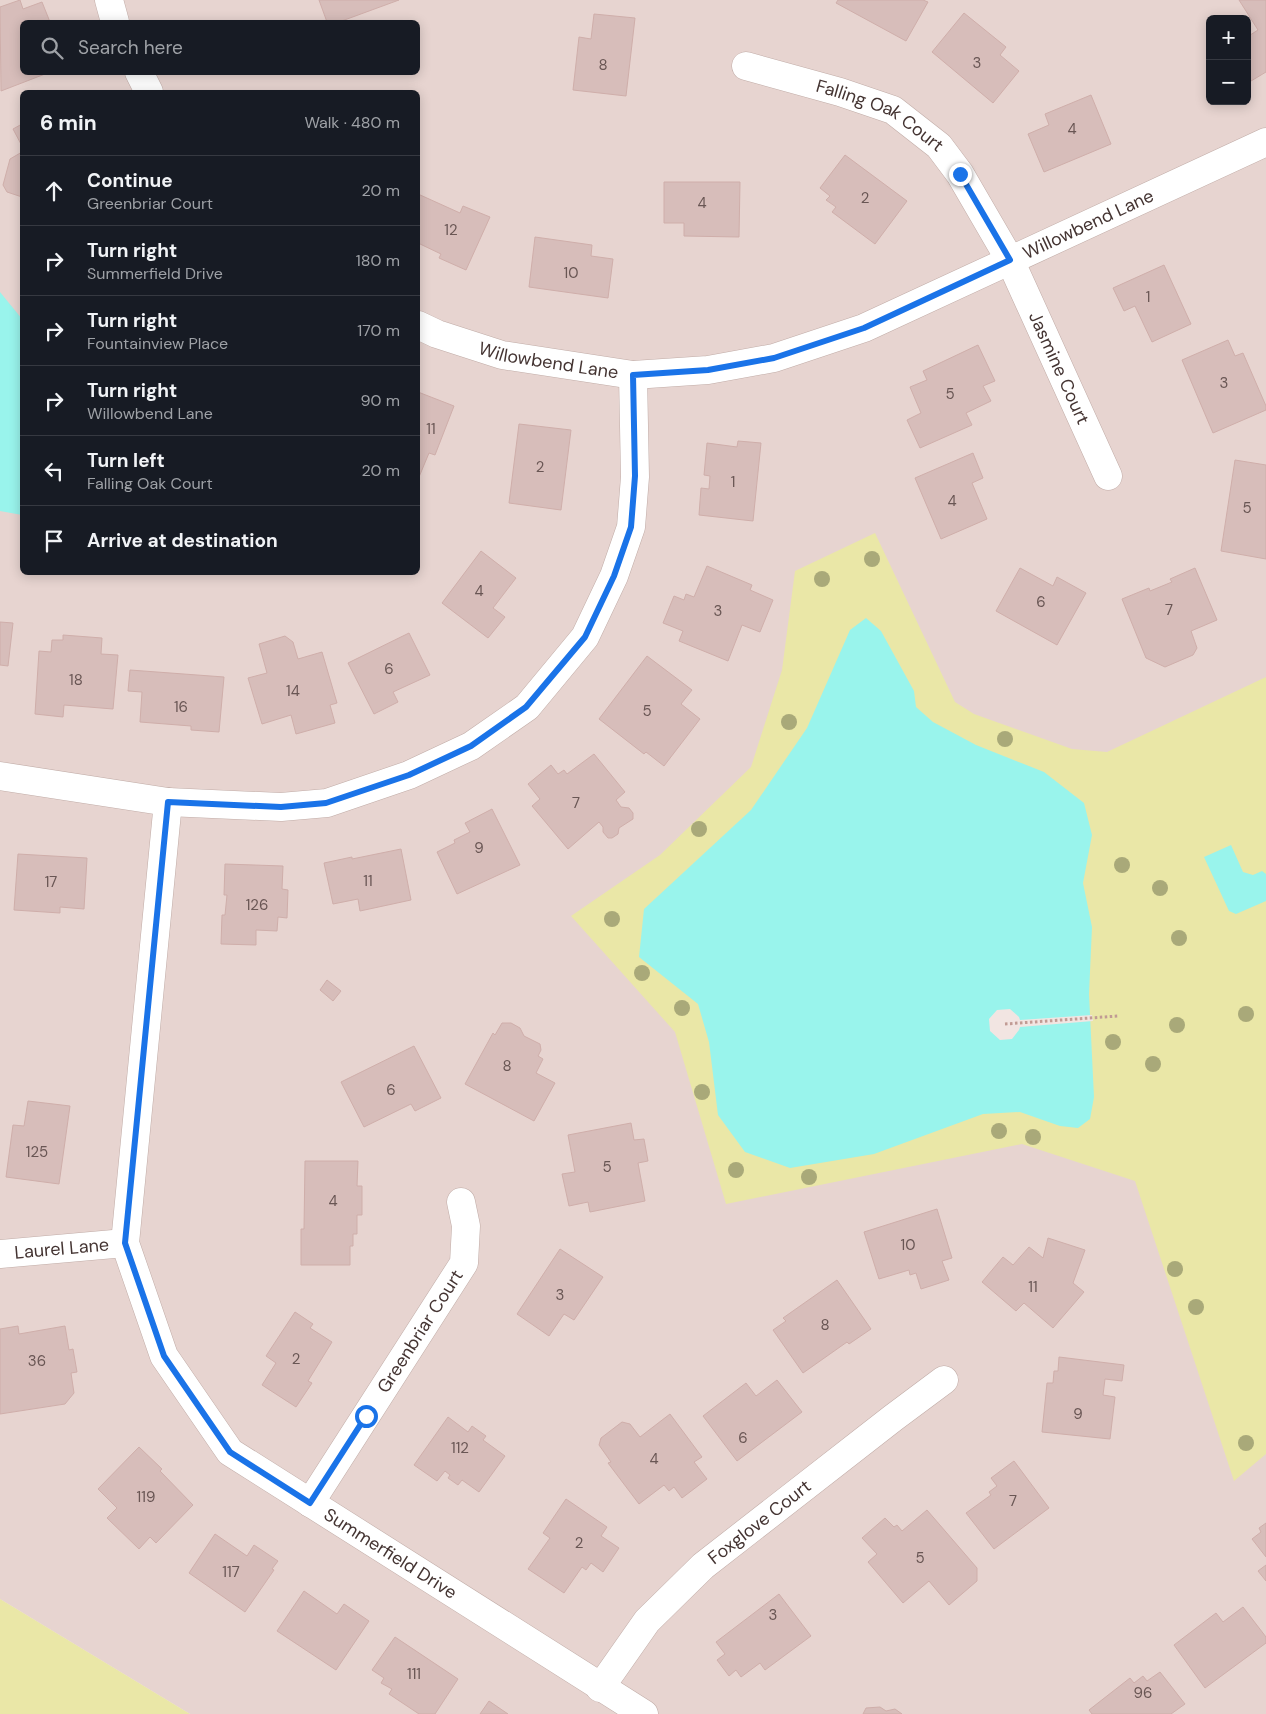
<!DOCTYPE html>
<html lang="en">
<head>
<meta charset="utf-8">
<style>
	:root { --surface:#171b24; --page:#242831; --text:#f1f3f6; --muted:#9ea1a6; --line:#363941 }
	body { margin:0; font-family:"DM Sans",sans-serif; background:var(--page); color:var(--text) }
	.controls { position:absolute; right:15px; top:15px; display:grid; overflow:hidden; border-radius:8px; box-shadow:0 2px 12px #0003 }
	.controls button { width:45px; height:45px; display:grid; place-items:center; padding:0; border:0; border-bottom:1px solid var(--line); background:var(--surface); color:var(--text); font:25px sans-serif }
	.stop { position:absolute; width:15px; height:15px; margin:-11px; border:4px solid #1a73e8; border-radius:50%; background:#fff }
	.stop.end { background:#1a73e8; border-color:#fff; box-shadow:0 1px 5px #0008 }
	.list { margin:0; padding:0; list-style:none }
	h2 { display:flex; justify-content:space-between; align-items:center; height:65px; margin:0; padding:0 20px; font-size:21px }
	h2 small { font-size:16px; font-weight:400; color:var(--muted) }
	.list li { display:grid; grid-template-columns:32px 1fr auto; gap:15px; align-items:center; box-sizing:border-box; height:70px; padding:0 20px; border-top:1px solid var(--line) }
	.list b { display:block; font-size:19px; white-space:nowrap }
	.list p { margin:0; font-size:16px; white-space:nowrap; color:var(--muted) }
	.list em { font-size:16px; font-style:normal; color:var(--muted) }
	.icon { flex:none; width:28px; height:28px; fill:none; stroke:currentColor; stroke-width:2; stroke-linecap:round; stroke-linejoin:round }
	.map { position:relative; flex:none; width:1266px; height:1714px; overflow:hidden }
	.search { position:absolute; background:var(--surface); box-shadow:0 2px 12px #0003; left:20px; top:20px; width:400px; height:55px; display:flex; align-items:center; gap:12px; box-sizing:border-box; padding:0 18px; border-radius:8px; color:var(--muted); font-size:19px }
	.panel { position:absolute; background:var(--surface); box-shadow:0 2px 12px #0003; left:20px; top:90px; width:400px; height:485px; border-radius:8px }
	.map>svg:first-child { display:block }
	.residential { fill:#e7d4d0; fill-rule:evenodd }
	.green { fill:#eae7a7 }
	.water { fill:#99f4ec }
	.pier { fill:#f2e5e2 }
	.building { fill:#d7bdba; stroke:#cfaeaa }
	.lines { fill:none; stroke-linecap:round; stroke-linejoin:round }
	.street-casing { stroke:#c1aca7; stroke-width:29 }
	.path { stroke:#c19b94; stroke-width:3; stroke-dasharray:2.5 2.5; stroke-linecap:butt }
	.street { stroke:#fff; stroke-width:28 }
	.tree { fill:#a9a979 }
	.route { stroke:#1a73e8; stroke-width:6 }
	.labels { text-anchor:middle; stroke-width:5; stroke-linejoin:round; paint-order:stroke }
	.number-label { font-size:15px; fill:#695654 }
	.street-label { font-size:18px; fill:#443432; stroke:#fff }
</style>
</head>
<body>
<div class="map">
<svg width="1266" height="1714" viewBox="0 0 1266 1714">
	<rect width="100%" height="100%" fill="#f2e5e2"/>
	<path class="residential" d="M 0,0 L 1266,0 L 1266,1714 L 190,1714 L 0,1599 ZM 1210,19 L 1247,19 L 1247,101 L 1210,101 ZM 22,22 L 418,22 L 418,72 L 22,72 ZM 22,92 L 418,92 L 418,572 L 22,572 Z"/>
	<g class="green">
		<polygon points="875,533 955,702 974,714 1072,749 1107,752 1266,677 1266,1454 1234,1481 1135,1181 1022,1144 726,1204 675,1032 571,916 660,855 751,767 782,670 795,571"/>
		<polygon points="0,1599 190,1714 0,1714"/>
	</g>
	<g class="water">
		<polygon points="0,292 22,319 22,515 0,511"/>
		<polygon points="866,618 881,631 914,691 916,707 933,722 976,745 1044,772 1084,803 1092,835 1083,883 1092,927 1089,994 1094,1097 1090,1119 1078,1128 1060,1126 1020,1112 983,1114 874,1154 790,1168 745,1152 718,1115 709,1042 698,1004 639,957 644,909 751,810 807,728 850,630"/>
		<polygon points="1231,845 1243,872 1253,875 1262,871 1266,874 1266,901 1236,914 1229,911 1204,857"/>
	</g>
	<polygon class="pier" points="1010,1009 1019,1017 1020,1020 1092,1015 1093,1021 1020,1027 1019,1030 1012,1039 1000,1040 990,1031 989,1019 997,1010"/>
	<g class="building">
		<polygon points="20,0 23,9 42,2 50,22 22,22 22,72 44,72 45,74 1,91 0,7"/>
		<polygon points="319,0 399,0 339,22 327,22"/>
		<polygon points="838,0 923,0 928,2 906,41 836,3"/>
		<polygon points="1239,0 1266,0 1266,72 1251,81 1247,75 1247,37 1258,30"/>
		<polygon points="964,13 1006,47 1000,55 1019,71 993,103 932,52"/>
		<polygon points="594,14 635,18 626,96 573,90 579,37 591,39"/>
		<polygon points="1091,95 1111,144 1044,172 1028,134 1049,125 1045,114"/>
		<polygon points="22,124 22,146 13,129"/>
		<polygon points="22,152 22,197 7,192 3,185 10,159"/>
		<polygon points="845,155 907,201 875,244 832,212 836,207 826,200 830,196 820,188"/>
		<polygon points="664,182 740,182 739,237 684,236 684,223 664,223"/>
		<polygon points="418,194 460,213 463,206 490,217 466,270 439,258 441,254 418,243"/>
		<polygon points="535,237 592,245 591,256 613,259 608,298 529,287"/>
		<polygon points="1164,265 1191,324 1152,342 1135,306 1124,311 1113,288"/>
		<polygon points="1228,340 1235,356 1243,353 1266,406 1266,410 1213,433 1182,360"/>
		<polygon points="978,345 995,381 983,386 991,401 966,413 972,425 920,448 907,420 921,413 910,387 927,380 923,371"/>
		<polygon points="418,392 454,406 435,455 429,453 419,477 418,477"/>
		<polygon points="519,424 571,430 561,510 509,503"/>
		<polygon points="738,441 761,443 753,521 699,515 701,488 709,489 710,476 704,475 707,443 737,447"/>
		<polygon points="973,453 983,478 972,483 987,519 941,539 915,478"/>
		<polygon points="1235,460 1266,465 1266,559 1221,551"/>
		<polygon points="481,551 516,578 493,608 505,617 488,638 442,603"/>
		<polygon points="707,566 752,585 750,590 773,600 760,632 742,625 728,661 679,641 683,631 663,623 674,596 684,600 686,594 694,597"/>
		<polygon points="1020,568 1053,586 1057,577 1086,593 1057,645 996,611"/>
		<polygon points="1195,568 1217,620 1191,631 1197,648 1193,655 1165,667 1146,658 1122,599 1149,588 1150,591 1172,582 1170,579"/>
		<polygon points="0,622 13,623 8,666 0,665"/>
		<polygon points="409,633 430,675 393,692 398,702 374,714 348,663"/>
		<polygon points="63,635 102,638 101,654 118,655 113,709 64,705 63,717 35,714 39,651 51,652 52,640 63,640"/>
		<polygon points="285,636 293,642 298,659 322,652 337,703 330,705 335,723 296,734 291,715 262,724 248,678 267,673 259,644"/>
		<polygon points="647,656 692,690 681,704 700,719 664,766 646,752 644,754 599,719"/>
		<polygon points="130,670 224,677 219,732 191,730 191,726 140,722 142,692 128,691"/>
		<polygon points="594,754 625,792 616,800 621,807 629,808 633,813 633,819 619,828 618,834 612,838 608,838 603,832 603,827 599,822 568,849 532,806 540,799 528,784 551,765 558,774 564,770 567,774"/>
		<polygon points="492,809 520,865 457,894 437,852 455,843 454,840 470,832 465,823"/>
		<polygon points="401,849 411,900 360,911 358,899 333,904 324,863 352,857 352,859"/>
		<polygon points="18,854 87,858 84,909 60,907 60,913 14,910"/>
		<polygon points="225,864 283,866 282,889 288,890 287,918 278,917 277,931 256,930 256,945 221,944 222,915 225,915 227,895 224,895"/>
		<polygon points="327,980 341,991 333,1001 320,990"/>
		<polygon points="502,1023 511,1023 520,1028 524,1036 540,1044 541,1050 538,1056 543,1059 536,1073 555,1083 534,1121 465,1084 493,1033 495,1035"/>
		<polygon points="414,1046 441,1098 415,1111 411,1104 364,1127 341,1082"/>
		<polygon points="28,1101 70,1106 59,1184 6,1177 13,1125 24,1126"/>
		<polygon points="631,1123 634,1140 644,1139 648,1161 638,1163 645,1201 590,1212 588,1202 569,1206 562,1174 575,1172 568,1135"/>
		<polygon points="305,1161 358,1161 357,1186 362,1186 362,1215 357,1215 357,1234 353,1234 353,1246 350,1246 350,1265 301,1265 301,1229 304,1229"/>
		<polygon points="937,1209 952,1258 942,1261 949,1280 921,1289 916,1273 910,1275 909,1270 879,1279 864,1232"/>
		<polygon points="1048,1238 1085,1250 1073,1283 1084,1292 1053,1328 1024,1303 1016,1311 982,1282 1003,1257 1013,1265 1029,1247 1043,1258"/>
		<polygon points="560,1249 603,1277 574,1320 564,1314 549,1336 517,1314"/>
		<polygon points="837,1280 871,1329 849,1344 847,1342 803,1373 773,1330 786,1321 783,1318"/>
		<polygon points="295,1312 313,1324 310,1328 332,1342 308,1381 312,1383 296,1407 262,1385 276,1363 266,1356"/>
		<polygon points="18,1326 19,1334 65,1326 69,1350 73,1349 77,1372 71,1373 74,1393 65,1404 0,1414 0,1329"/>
		<polygon points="1059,1357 1124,1365 1122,1381 1105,1379 1103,1395 1115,1397 1110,1439 1042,1432 1047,1383 1053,1383 1054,1371 1058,1371"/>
		<polygon points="777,1380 802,1412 737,1461 703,1416 746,1383 756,1396"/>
		<polygon points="670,1414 702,1457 694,1462 707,1479 682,1498 674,1487 669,1491 664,1485 639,1504 608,1463 611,1462 599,1445 601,1438 622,1422 630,1424 640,1437"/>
		<polygon points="448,1417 468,1432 472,1426 486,1436 483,1440 505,1456 479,1492 462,1480 458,1485 448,1478 450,1475 445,1471 437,1481 414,1465"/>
		<polygon points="139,1447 162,1469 160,1471 193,1505 156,1543 150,1537 139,1549 107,1518 117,1508 98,1489"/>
		<polygon points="1014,1461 1049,1508 994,1549 966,1513 991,1495 989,1492 997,1486 991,1478"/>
		<polygon points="566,1499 607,1527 601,1536 619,1548 603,1572 591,1563 586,1570 582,1567 564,1593 528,1569 550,1538 543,1533"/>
		<polygon points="927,1510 977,1568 977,1581 949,1605 929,1581 903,1603 868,1562 877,1554 862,1538 885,1518 894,1527 897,1525 902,1531"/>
		<polygon points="1266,1523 1266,1557 1252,1539 1261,1532 1259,1528"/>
		<polygon points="215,1534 247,1556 254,1545 278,1561 272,1569 274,1570 245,1612 189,1573"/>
		<polygon points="1266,1565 1266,1581 1258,1571"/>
		<polygon points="304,1591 337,1614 344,1604 369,1621 336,1670 277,1631"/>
		<polygon points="779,1594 811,1636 765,1670 760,1663 741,1677 736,1670 729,1676 717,1660 725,1654 716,1642"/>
		<polygon points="1243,1607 1266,1637 1266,1643 1205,1688 1174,1645 1216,1613 1223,1622"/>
		<polygon points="395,1637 458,1679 435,1714 419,1714 389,1694 392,1689 381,1683 384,1678 372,1670"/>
		<polygon points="1160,1672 1185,1704 1171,1714 1092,1714 1089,1710 1130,1678 1134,1683 1143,1676 1147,1681"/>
		<polygon points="489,1701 508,1714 480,1714"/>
		<polygon points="880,1707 886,1711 895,1709 902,1714 863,1714 866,1708"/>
	</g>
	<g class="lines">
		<defs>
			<g id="street">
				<polyline points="109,0 115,22"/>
				<path id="s1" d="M 746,66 L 840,92 L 893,110 L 939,146 L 960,174 L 1010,260 L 1108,476"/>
				<polyline points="139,72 149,92"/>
				<path id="s2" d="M 418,325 L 437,334 L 502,355 L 633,375 L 708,370 L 774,358 L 864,328 L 1266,142"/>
				<polyline points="0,776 168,802 281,807 327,803 409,775 471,746 527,707 585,637 614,576 631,527 635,477 633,375"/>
				<path id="s3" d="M 168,802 L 125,1243 L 164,1356 L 230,1452 L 644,1714"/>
				<path id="s4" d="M 0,1254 L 125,1243"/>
				<path id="s5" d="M 310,1503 L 464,1263 L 466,1226 L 461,1202"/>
				<path id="s6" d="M 600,1688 L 647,1621 L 703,1566 L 893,1418 L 944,1380"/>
			</g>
		</defs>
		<use href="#street" class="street-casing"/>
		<polyline class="path" points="1005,1024 1118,1016"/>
		<use href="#street" class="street"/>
	</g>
	<g class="tree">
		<circle cx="872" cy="559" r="8"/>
		<circle cx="822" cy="579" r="8"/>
		<circle cx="789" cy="722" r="8"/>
		<circle cx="1005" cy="739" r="8"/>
		<circle cx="699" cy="829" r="8"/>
		<circle cx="1122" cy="865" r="8"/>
		<circle cx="1160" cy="888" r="8"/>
		<circle cx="612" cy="919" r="8"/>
		<circle cx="1179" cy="938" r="8"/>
		<circle cx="642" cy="973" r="8"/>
		<circle cx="682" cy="1008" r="8"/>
		<circle cx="1246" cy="1014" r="8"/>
		<circle cx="1177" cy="1025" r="8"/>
		<circle cx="1113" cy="1042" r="8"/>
		<circle cx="1153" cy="1064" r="8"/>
		<circle cx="702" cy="1092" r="8"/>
		<circle cx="999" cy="1131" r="8"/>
		<circle cx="1033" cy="1137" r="8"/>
		<circle cx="736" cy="1170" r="8"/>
		<circle cx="809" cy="1177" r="8"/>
		<circle cx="1175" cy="1269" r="8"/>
		<circle cx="1196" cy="1307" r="8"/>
		<circle cx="1246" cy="1443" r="8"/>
	</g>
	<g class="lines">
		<polyline class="route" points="366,1416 310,1503 230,1452 164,1356 125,1243 168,802 281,807 326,803 409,775 471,746 526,707 585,637 614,576 631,527 635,476 633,375 708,370 774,358 864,328 1010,260 960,174"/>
	</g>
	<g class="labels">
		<g class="number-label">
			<text x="977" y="68">3</text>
			<text x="603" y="70">8</text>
			<text x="1072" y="134">4</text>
			<text x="865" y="203">2</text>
			<text x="702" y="208">4</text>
			<text x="451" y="235">12</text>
			<text x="571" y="278">10</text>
			<text x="1148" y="302">1</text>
			<text x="1224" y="388">3</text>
			<text x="950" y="399">5</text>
			<text x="431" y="434">11</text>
			<text x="540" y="472">2</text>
			<text x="733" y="487">1</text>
			<text x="952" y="506">4</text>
			<text x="1247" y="513">5</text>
			<text x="479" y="596">4</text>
			<text x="1041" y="607">6</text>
			<text x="1169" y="615">7</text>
			<text x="718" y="616">3</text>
			<text x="389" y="674">6</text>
			<text x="76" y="685">18</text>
			<text x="293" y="696">14</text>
			<text x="181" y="712">16</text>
			<text x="647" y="716">5</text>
			<text x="576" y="808">7</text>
			<text x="479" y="853">9</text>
			<text x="368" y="886">11</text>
			<text x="51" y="887">17</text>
			<text x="257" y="910">126</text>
			<text x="507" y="1071">8</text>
			<text x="391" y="1095">6</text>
			<text x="37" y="1157">125</text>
			<text x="607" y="1172">5</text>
			<text x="333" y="1206">4</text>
			<text x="908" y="1250">10</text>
			<text x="1033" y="1292">11</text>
			<text x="560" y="1300">3</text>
			<text x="825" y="1330">8</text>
			<text x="296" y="1364">2</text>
			<text x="37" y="1366">36</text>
			<text x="1078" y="1419">9</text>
			<text x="743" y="1443">6</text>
			<text x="460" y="1453">112</text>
			<text x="654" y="1464">4</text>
			<text x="146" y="1502">119</text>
			<text x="1013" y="1506">7</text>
			<text x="579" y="1548">2</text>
			<text x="920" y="1563">5</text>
			<text x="231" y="1577">117</text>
			<text x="773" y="1620">3</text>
			<text x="414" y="1679">111</text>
			<text x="1143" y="1698">96</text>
		</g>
		<g class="street-label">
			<text dy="6" stroke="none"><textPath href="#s1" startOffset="144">Falling Oak Court</textPath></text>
			<text dy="6" stroke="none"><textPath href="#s2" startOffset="706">Willowbend Lane</textPath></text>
			<text dy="6" stroke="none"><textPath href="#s2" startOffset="136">Willowbend Lane</textPath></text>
			<text dy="6" stroke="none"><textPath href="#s1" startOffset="465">Jasmine Court</textPath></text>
			<text dy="6" stroke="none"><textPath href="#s4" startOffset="62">Laurel Lane</textPath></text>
			<text dy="6" stroke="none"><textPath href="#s5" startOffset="204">Greenbriar Court</textPath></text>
			<text dy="6" stroke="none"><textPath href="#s6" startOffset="232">Foxglove Court</textPath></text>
			<text dy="6" stroke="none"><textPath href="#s3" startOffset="869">Summerfield Drive</textPath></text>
		</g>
	</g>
</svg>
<div class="controls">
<button>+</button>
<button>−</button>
</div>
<div class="stop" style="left:366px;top:1416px"></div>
<div class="stop end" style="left:960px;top:174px"></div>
<div class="search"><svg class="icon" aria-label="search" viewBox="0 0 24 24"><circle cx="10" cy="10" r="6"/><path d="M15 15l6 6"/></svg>Search here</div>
<section class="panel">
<h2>6 min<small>Walk · 480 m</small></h2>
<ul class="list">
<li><svg class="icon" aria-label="ahead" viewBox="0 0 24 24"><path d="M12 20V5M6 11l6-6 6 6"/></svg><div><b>Continue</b><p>Greenbriar Court</p></div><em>20 m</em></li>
<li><svg class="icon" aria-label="right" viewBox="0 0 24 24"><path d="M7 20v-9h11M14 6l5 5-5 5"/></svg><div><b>Turn right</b><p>Summerfield Drive</p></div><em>180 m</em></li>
<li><svg class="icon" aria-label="right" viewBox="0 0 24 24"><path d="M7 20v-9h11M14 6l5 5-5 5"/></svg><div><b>Turn right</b><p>Fountainview Place</p></div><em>170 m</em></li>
<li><svg class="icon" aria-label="right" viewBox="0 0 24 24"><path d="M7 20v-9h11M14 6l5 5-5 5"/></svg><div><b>Turn right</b><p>Willowbend Lane</p></div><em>90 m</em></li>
<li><svg class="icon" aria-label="left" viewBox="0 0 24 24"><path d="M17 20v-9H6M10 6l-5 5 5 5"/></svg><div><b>Turn left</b><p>Falling Oak Court</p></div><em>20 m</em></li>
<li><svg class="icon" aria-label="arrive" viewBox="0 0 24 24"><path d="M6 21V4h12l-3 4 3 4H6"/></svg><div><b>Arrive at destination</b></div></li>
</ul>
</section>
</div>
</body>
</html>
